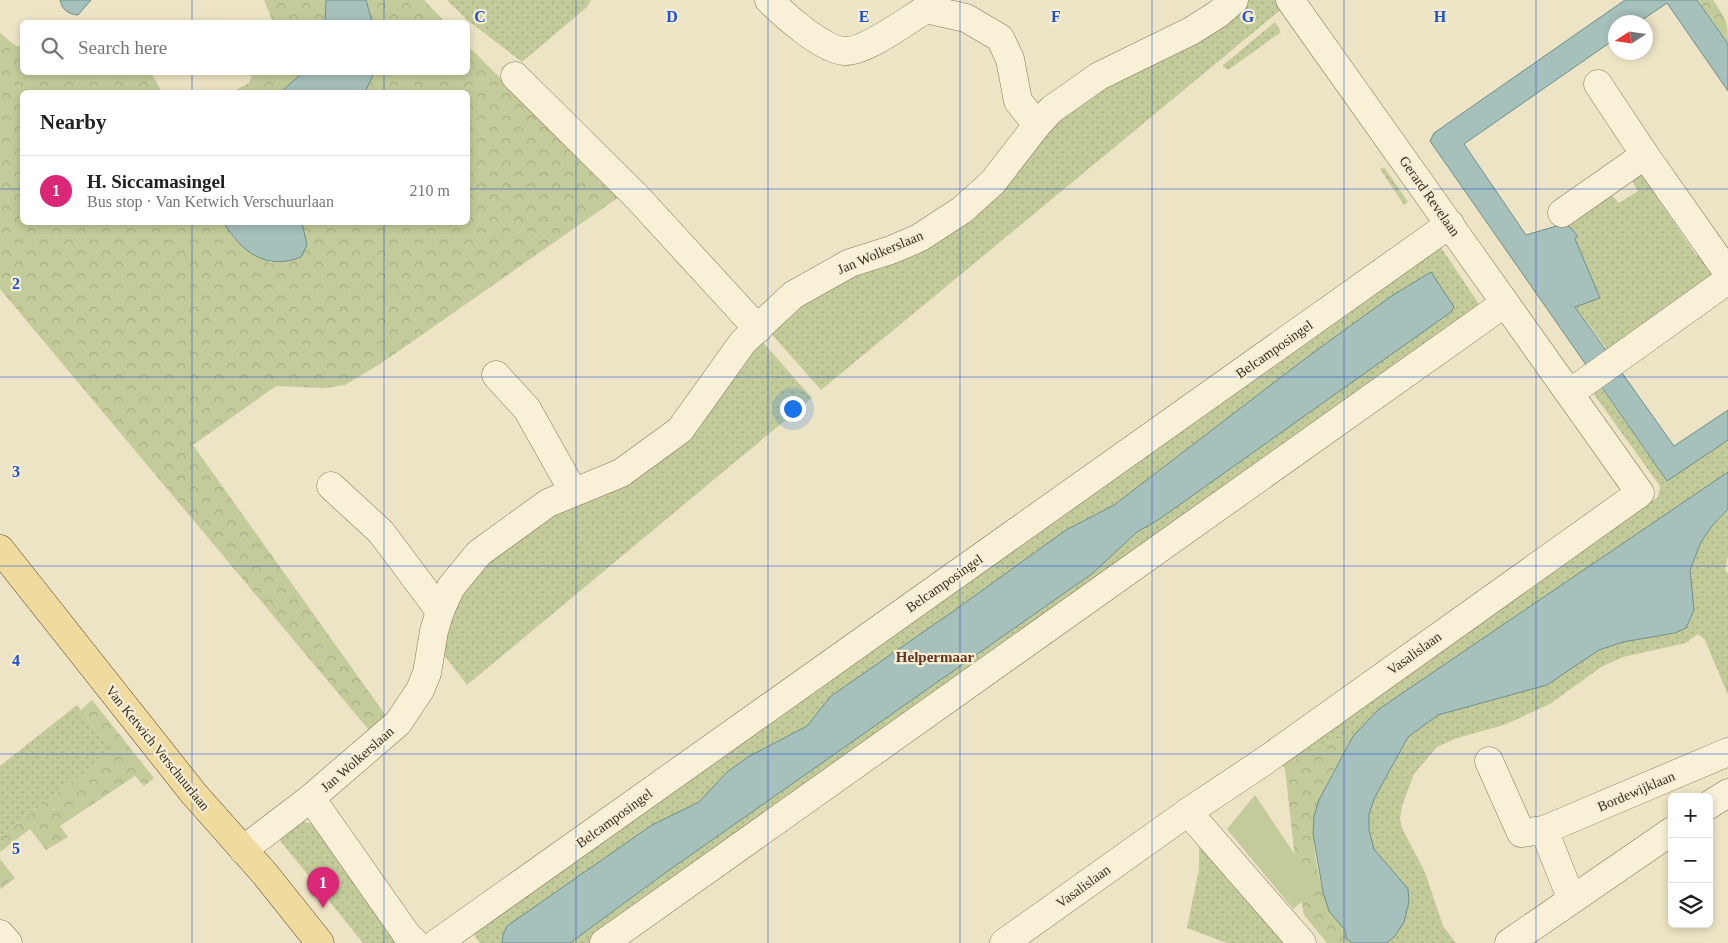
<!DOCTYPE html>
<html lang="en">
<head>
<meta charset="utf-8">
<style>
	:root { --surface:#fff; --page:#f2f2f2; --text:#202124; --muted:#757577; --line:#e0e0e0; --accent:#db2777 }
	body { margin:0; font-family:"Times New Roman",serif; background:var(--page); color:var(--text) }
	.controls { position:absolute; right:15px; bottom:15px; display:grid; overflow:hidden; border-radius:8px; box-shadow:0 2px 8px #0003 }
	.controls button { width:45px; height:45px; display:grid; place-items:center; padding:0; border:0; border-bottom:1px solid var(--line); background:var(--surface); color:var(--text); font:25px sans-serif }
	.compass { position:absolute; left:1608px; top:15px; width:45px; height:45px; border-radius:50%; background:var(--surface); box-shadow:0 2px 8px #0003; rotate:258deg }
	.you { position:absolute; left:792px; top:408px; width:18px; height:18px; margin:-12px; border:4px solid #fff; border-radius:50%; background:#1a73e8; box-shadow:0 0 0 8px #1a73e833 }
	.badge { display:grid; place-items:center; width:32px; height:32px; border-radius:50%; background:var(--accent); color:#fff; font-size:16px; font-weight:700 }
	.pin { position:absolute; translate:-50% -41px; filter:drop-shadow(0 1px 2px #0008) }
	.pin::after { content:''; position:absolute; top:26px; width:18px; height:15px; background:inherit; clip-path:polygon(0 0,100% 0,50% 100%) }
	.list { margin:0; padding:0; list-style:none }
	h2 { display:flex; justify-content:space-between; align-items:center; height:65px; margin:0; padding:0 20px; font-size:21px }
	h2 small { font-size:16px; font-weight:400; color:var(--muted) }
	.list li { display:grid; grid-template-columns:32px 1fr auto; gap:15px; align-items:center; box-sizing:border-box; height:70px; padding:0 20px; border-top:1px solid var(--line) }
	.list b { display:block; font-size:19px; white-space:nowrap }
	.list p { margin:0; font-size:16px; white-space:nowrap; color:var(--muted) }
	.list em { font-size:16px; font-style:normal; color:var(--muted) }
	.icon { flex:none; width:28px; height:28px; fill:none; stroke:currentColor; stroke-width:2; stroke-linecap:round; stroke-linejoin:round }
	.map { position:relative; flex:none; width:1728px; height:943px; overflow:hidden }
	.search { position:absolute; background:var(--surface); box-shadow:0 2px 8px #0003; left:20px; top:20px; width:450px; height:55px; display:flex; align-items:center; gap:12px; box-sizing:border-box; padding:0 18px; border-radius:8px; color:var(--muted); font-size:19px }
	.panel { position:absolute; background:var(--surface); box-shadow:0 2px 8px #0003; left:20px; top:90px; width:450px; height:135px; border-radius:8px }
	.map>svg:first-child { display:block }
	.grass { fill:url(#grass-dots) }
	.forest { fill:url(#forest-crowns) }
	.green { fill:#c2cb99 }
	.water { fill:#a6c0bb; stroke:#6d8f89 }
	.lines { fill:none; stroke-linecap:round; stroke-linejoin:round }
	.minor-casing { stroke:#88765b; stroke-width:29 }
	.major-casing { stroke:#56442f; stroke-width:29 }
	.minor { stroke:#f8f1d8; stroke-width:28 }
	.major { stroke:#efdb9e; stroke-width:28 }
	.grid { fill:none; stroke:#1d4ed8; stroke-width:1; stroke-opacity:0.55 }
	.labels { text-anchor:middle; stroke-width:4.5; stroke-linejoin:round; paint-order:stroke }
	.street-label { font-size:14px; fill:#382d1f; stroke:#f5eed4 }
	.neighbourhood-label { font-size:15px; font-weight:bold; fill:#64321f; stroke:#f5eed4 }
	.grid-label { font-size:16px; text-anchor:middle; font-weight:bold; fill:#1d4ed8; stroke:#f5eed4; stroke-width:4.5; stroke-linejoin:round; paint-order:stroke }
</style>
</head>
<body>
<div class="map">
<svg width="1728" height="943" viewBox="0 0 1728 943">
	<defs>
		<pattern id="grass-dots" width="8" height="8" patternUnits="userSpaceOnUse" patternTransform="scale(1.25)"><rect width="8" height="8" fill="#c2cb99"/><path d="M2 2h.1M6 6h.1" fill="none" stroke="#a7af83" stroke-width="1.8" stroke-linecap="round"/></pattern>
		<pattern id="forest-crowns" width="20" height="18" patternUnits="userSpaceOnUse" patternTransform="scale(1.25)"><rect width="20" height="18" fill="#c2cb99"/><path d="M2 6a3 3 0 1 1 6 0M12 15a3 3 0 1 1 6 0" fill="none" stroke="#a7af83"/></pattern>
	</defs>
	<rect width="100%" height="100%" fill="#ede4c5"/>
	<g class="grass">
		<polygon points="447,0 591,0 587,7 522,62 466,19"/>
		<polygon points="1246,0 1281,0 1283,8 821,390 768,330 802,299 878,265 1055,119"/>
		<polygon points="1275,22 1281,32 1228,70 1222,66"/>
		<polygon points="1384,167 1408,202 1404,205 1380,169"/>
		<polygon points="1645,173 1655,183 1656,196 1696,255 1707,258 1712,264 1712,276 1609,352 1575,306 1600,298 1575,239 1577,235 1563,224 1609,192 1619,203 1638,191 1629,176"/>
		<polygon points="1436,240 1483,310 595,943 570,943 665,873 1093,573 1137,532 1158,520 1276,435 1431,272 1393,295 1306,358 1114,505 1066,530 955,610 831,696 807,726 748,757 727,772 699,802 652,825 507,926 503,935 502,943 480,943 470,929"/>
		<polygon points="760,339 812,398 467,685 444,655 442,646 444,620 485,560 534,521 611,487"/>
		<polygon points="1601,388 1667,481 1728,440 1728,472 1379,709 1353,736 1308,748 1285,769 1279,760 1658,497 1660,486 1593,393"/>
		<polygon points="1728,509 1728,555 1725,570 1728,573 1728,695 1705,640 1698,634 1686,643 1623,657 1601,667 1550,704 1504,725 1457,738 1437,747 1414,774 1402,806 1400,819 1402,828 1425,872 1443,926 1456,943 1387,943 1395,936 1404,922 1409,902 1408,889 1374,849 1369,830 1369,814 1375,797 1408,737 1438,715 1546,685 1599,650 1623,642 1675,633 1694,610 1690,570 1701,542 1712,526"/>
		<polygon points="77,705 112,753 0,836 0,766"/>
		<polygon points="300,821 313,824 404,943 363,943 278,838"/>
		<polygon points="1199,841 1289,943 1227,943 1187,928 1199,869"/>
	</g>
	<g class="forest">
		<polygon points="264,0 326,0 325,22 273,22"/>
		<polygon points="366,0 424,0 445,22 372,22"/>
		<path d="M 1698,0 L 1713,0 C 1726,19 1728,21 1728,44 Z"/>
		<polygon points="0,33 16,46 22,47 22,72 151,73 162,92 22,92 22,222 224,223 234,239 271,263 307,245 302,223 468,222 468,92 365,92 374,73 468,72 468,46 619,197 383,362 345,385 324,388 276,386 193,445 389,720 373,735 0,289"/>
		<polygon points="253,73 253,72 302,73 281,92 232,92 249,83"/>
		<polygon points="92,700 154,778 144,786 135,776 60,826 68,837 46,850 30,829 0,852 0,836 112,753 81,710"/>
		<path d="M 1353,736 C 1339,761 1323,788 1315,815 C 1309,834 1319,880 1325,899 C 1330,914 1344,922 1346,938 L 1352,943 L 1327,943 L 1304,915 L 1297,877 L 1285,769 L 1308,748 Z"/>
		<polygon points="0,859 15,878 1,889 0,888"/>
	</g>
	<polygon class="green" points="1255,795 1318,889 1293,909 1227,829"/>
	<g class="water">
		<path d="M 60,0 L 91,0 L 78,15 C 68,14 62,10 60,0 Z"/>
		<polygon points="326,0 366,0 372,22 325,22"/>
		<polygon points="1625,0 1697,0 1728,44 1728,91 1667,3 1639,22 1616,22 1615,39 1464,144 1526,235 1563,224 1569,226 1577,235 1575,239 1600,298 1575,307 1674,446 1728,410 1728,440 1667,481 1430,141 1434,133"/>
		<polygon points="302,73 302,72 374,73 365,92 281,92"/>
		<path d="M 224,223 L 302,223 L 307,245 L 301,257 C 267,271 241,252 224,223 Z"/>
		<polygon points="1431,272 1454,307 1451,312 1158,520 1137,532 1093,573 665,873 570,943 502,943 503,935 507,926 652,825 699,802 727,772 748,757 807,726 831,696 955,610 1066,530 1114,505 1306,358 1393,295"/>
		<polygon points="1728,472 1728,509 1712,526 1701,542 1690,570 1694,610 1686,628 1675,633 1623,642 1599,650 1547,685 1438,715 1408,737 1375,797 1369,814 1369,830 1374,849 1408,889 1409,902 1404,922 1395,936 1387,943 1352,943 1346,938 1345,930 1329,911 1323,892 1313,834 1314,816 1319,800 1353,736 1379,709"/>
	</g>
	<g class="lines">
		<defs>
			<g id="minor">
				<path d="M 769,0 C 785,16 822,49 844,51 C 864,53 908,20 926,9 L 966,18 L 1000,38 L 1010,59 L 1018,101 L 1037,125"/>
				<polyline points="1290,0 1640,493 1263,762 1188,812 1302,943"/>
				<polyline points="515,76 637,197 758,329"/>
				<polyline points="1598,84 1645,155"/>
				<polyline points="1562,213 1645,155 1728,273"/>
				<polyline points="496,375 527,409 573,491"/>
				<polyline points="1570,393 1728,280"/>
				<polyline points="331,486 381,532 440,611"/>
				<polyline points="1489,761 1521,833 1544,830 1728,752"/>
				<polyline points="311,798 407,935 415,943"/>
				<polyline points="1709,805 1728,793"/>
				<polyline points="1544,830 1571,898"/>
				<polyline points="243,850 311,798 398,723 420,690 427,673 434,631 440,611 451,587 479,553 548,503 621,473 680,430 743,342 793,295 850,263 891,250 919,238 962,210 993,182 1037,125 1052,109 1099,76 1191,31 1218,14 1234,0"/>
				<polyline points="0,934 8,943"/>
				<polyline points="437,943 1450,224"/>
				<polyline points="604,943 1505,303"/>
				<polyline points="1004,943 1188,812"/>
				<polyline points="1509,943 1672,831"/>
			</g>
			<polyline id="major" points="0,549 194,794 265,874 320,943"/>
		</defs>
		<use href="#minor" class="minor-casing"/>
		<use href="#major" class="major-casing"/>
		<use href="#minor" class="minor"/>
		<use href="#major" class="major"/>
	</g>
	<path class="grid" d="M 192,0 L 192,22M 384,0 L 384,22M 576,0 L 576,943M 768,0 L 768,943M 960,0 L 960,943M 1152,0 L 1152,943M 1344,0 L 1344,943M 1536,0 L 1536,943M 192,72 L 192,92M 384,72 L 384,92M 0,189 L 22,189M 468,189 L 1728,189M 192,222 L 192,943M 384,222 L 384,943M 0,377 L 1728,377M 0,566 L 1728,566M 0,754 L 1728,754"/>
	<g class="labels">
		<g class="street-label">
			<text transform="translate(1430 196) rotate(55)" y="5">Gerard Revelaan</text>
			<text transform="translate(880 252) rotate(-23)" y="5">Jan Wolkerslaan</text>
			<text transform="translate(1274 349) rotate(-35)" y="5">Belcamposingel</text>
			<text transform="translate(944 583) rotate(-35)" y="5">Belcamposingel</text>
			<text transform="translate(1414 653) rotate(-36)" y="5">Vasalislaan</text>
			<text transform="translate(158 748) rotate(51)" y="5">Van Ketwich Verschuurlaan</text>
			<text transform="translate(357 759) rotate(-41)" y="5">Jan Wolkerslaan</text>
			<text transform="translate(1636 791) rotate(-23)" y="5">Bordewijklaan</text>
			<text transform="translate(614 818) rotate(-36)" y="5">Belcamposingel</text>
			<text transform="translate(1083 886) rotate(-36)" y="5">Vasalislaan</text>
		</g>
		<g class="neighbourhood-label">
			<text x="935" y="662">Helpermaar</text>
		</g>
	</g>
	<g class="grid-label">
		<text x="480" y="22">C</text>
		<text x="672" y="22">D</text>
		<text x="864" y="22">E</text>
		<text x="1056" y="22">F</text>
		<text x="1248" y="22">G</text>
		<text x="1440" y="22">H</text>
		<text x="16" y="289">2</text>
		<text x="16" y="477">3</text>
		<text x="16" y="666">4</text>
		<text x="16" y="854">5</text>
	</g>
</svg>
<div class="controls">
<button>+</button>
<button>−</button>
<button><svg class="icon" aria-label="layers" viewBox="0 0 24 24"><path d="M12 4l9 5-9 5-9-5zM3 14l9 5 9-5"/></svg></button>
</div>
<svg class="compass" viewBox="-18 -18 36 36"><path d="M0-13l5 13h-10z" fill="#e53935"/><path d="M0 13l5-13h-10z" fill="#757577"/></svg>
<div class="you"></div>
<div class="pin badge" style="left:323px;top:908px">1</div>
<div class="search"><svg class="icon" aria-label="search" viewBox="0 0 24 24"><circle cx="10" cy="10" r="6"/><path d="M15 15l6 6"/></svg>Search here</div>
<section class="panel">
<h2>Nearby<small></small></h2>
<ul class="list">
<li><span class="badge">1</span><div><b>H. Siccamasingel</b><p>Bus stop · Van Ketwich Verschuurlaan</p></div><em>210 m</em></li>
</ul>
</section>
</div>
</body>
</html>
